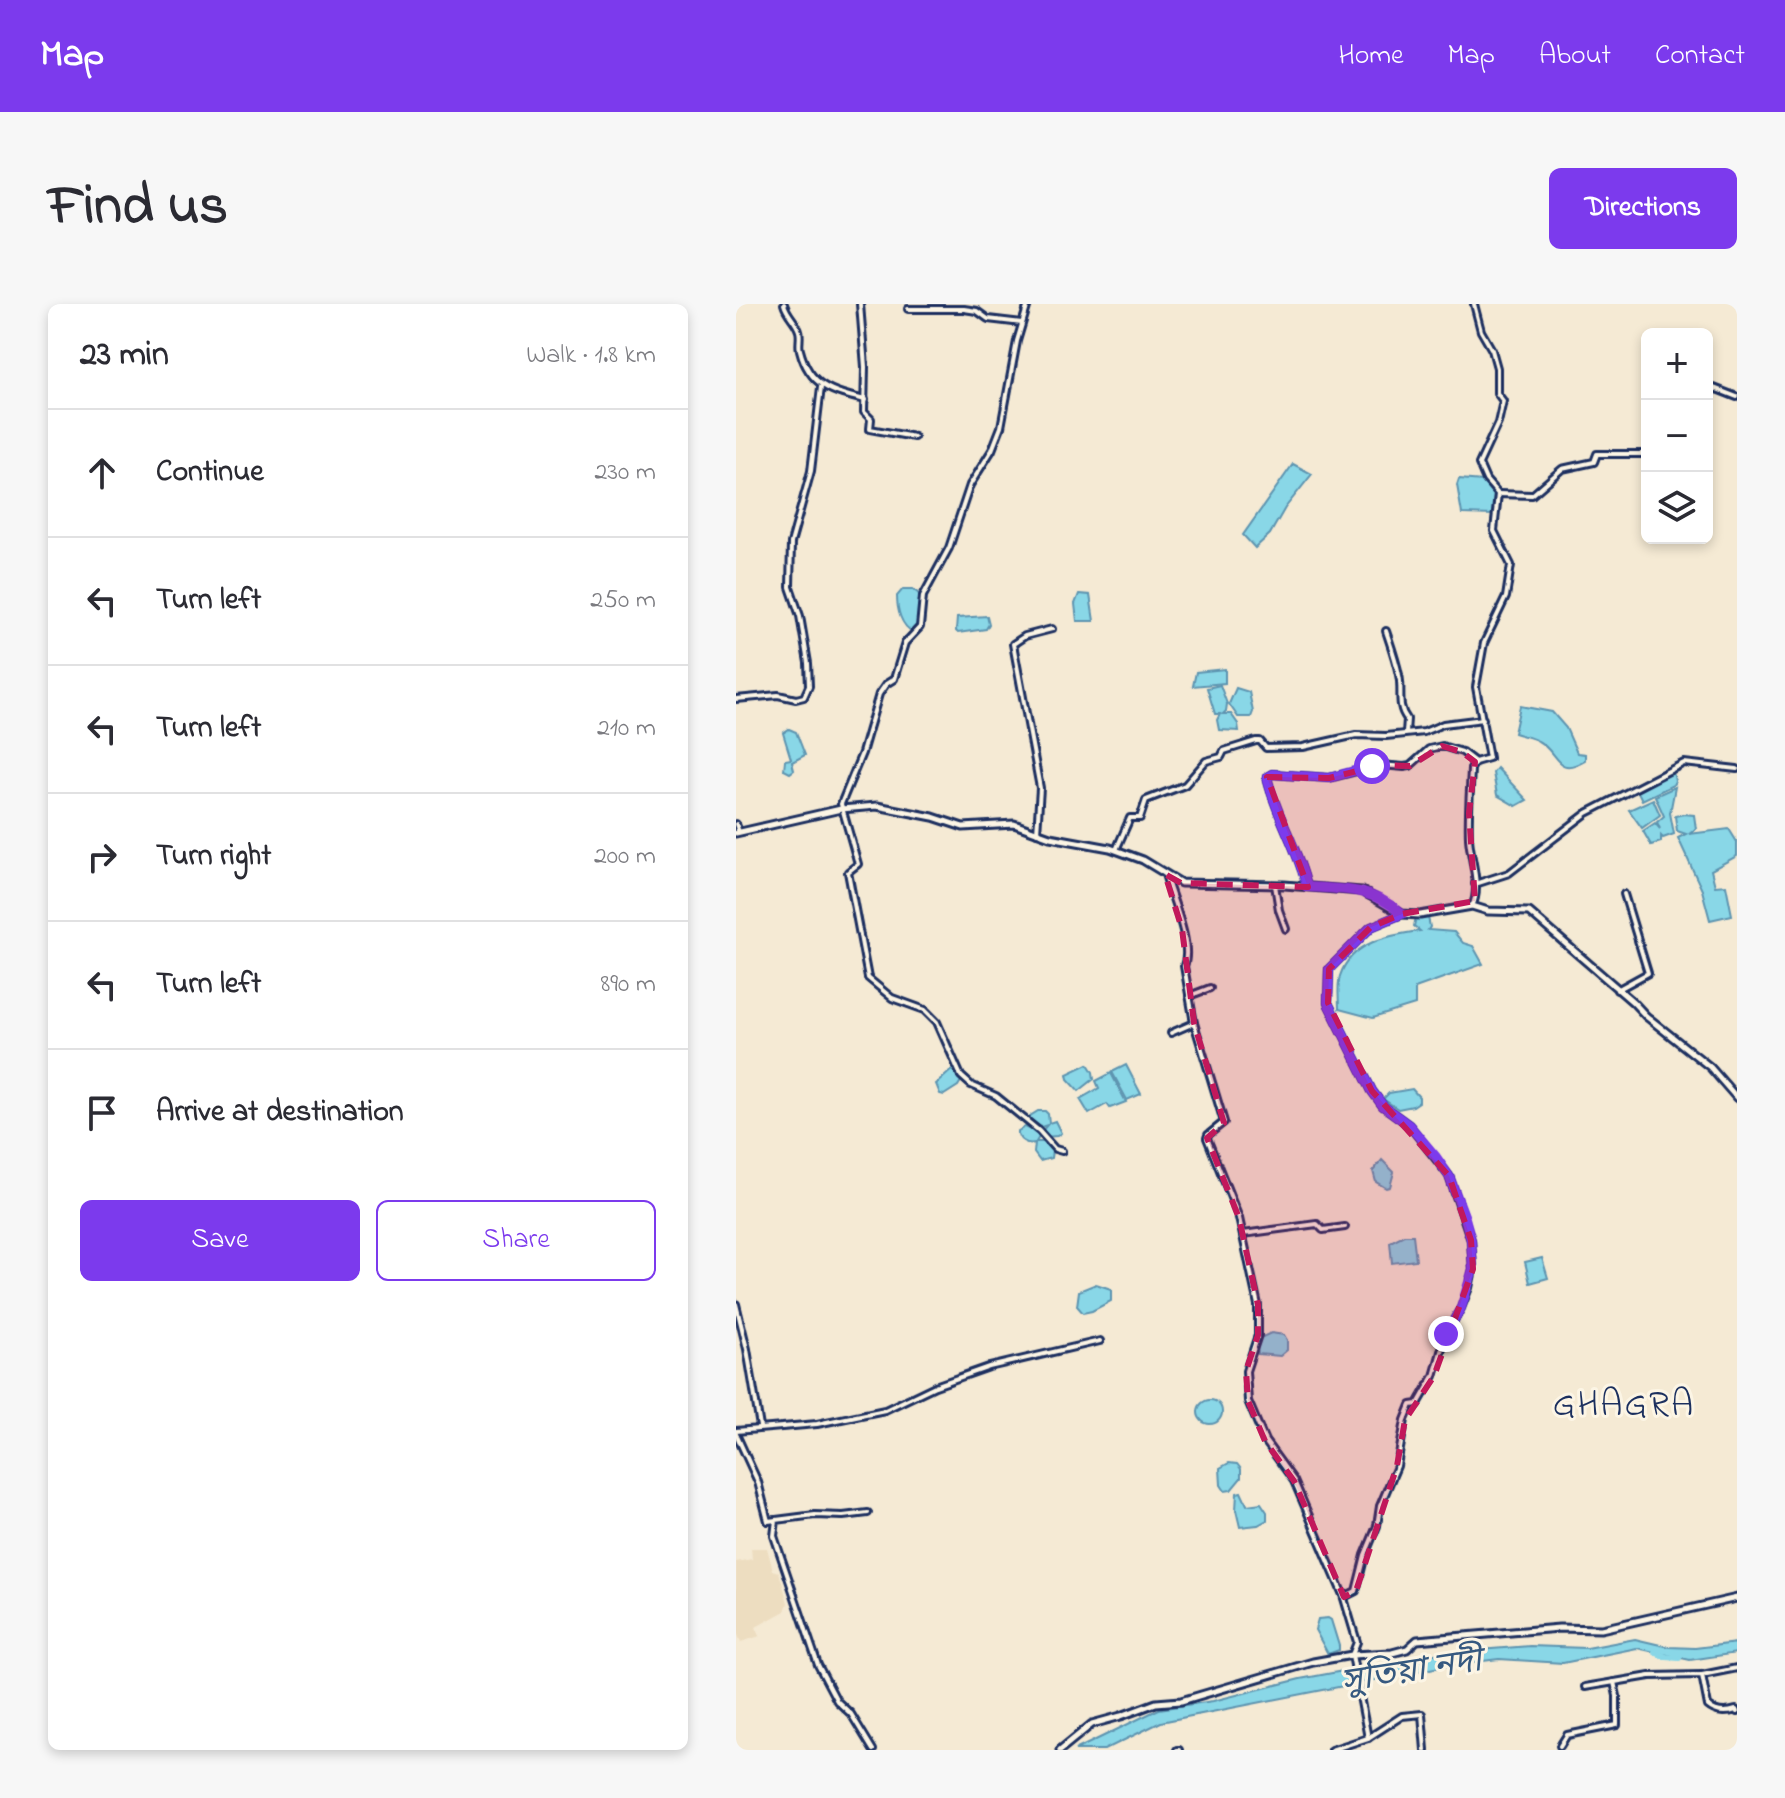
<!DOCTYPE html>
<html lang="en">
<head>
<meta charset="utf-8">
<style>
	:root { --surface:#fff; --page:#f7f7f7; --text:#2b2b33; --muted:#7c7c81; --line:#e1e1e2; --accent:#7c3aed }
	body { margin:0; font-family:"Indie Flower","Noto Sans Bengali",sans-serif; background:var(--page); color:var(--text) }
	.controls { position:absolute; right:24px; top:24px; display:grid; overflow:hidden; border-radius:12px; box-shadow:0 4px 12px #0003 }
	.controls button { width:72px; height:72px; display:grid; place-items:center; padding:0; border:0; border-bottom:2px solid var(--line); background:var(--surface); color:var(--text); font:40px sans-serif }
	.stop { position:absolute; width:24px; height:24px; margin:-18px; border:6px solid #7c3aed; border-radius:50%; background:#fff }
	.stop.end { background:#7c3aed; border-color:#fff; box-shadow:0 2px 8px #0008 }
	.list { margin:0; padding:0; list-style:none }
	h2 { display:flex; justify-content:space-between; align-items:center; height:104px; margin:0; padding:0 32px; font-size:34px }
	h2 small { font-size:26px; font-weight:400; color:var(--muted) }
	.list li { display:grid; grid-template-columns:52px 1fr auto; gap:24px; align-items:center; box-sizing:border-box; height:128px; padding:0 32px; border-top:2px solid var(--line) }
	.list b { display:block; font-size:30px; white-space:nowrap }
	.list em { font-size:26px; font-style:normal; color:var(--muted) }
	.actions { display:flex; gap:16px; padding:24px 32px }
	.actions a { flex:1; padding:18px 0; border:2px solid var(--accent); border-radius:12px; text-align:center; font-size:28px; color:var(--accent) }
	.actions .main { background:var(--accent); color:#fff }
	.icon { flex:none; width:44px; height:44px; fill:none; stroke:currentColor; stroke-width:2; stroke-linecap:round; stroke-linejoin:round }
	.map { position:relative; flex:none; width:1001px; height:1446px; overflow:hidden; border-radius:12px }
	header { display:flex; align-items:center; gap:48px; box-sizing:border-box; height:112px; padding:0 40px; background:var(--accent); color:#fff }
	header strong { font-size:38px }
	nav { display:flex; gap:44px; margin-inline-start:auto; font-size:28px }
	.intro { display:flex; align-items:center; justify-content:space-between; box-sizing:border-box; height:192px; padding:0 48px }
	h1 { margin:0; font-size:56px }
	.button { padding:20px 36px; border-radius:12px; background:var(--accent); color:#fff; font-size:28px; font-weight:700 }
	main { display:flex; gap:48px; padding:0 48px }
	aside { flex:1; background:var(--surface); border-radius:12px; box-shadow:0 4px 12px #0003 }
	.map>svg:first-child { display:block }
	.built { fill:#edddc0 }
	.water { fill:#89d7e7; stroke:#5d94b0; stroke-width:2 }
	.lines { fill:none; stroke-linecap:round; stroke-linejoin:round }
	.river { stroke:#89d7e7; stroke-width:6 }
	.minor-casing { stroke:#1b2f5e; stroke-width:10 }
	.tertiary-casing { stroke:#1b2f5e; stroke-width:11 }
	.minor { stroke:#fcf5e5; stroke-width:4 }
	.tertiary { stroke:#fcf5e5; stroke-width:5 }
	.route { stroke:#7c3aed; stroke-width:10 }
	.marked { fill:#c2185b; fill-opacity:0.2; stroke:#c2185b; stroke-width:6; stroke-dasharray:16 10; stroke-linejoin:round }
	.labels { text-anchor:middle; stroke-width:6; stroke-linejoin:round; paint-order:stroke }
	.water-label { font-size:34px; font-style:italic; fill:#365980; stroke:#fcf5e5 }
	.quarter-label { font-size:36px; letter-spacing:2px; fill:#1b2f5e; stroke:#fcf5e5 }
</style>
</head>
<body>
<header>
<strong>Map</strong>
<nav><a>Home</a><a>Map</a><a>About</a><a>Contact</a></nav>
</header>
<div class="intro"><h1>Find us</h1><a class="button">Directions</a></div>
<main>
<aside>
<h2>23 min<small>Walk · 1.8 km</small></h2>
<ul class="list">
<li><svg class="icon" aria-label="ahead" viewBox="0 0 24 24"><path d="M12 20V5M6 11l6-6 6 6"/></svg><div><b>Continue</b></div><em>230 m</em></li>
<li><svg class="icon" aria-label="left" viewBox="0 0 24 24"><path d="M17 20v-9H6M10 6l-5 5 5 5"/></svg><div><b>Turn left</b></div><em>250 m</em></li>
<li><svg class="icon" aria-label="left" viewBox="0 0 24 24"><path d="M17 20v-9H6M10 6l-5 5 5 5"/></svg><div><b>Turn left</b></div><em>210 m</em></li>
<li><svg class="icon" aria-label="right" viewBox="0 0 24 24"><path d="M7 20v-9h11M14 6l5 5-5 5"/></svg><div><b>Turn right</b></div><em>200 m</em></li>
<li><svg class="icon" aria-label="left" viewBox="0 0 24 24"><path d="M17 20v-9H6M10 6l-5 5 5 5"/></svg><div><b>Turn left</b></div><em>890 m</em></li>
<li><svg class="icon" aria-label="arrive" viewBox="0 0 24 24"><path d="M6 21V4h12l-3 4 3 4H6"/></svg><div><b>Arrive at destination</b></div></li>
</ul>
<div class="actions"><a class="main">Save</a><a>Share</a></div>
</aside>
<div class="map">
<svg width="1001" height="1446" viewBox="0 0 1001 1446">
	<rect width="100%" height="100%" fill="#f5ead4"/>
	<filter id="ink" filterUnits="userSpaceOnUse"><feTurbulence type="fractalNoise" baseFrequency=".0125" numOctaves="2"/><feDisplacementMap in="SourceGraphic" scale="16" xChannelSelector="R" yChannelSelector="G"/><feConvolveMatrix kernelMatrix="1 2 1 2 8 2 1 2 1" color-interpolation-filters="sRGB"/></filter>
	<g filter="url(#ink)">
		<polygon class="built" points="15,1244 31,1244 37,1266 43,1268 52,1299 49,1307 20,1323 24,1332 5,1338 0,1327 0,1258 16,1255"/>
		<g class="water">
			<polygon points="557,160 576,170 549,204 534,230 519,244 507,231"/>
			<polygon points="723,175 747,177 758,188 758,211 726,210 721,181"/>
			<path d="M 167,285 L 177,285 L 184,291 L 182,321 L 177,328 C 165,322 161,306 161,292 Z"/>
			<polygon points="343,290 354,291 358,317 341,317 339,300"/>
			<polygon points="251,312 253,320 250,325 222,329 220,327 221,314"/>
			<polygon points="489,365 489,379 457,382 460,368"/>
			<polygon points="484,381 491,400 490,407 487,410 495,410 502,420 503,427 483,426 481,416 484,410 479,410 471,384"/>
			<polygon points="500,384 513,388 517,408 515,413 502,413 493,400"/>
			<path d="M 784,402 L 816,408 L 830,424 L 841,449 L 849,450 L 849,456 C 819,474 823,448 802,437 C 795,433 786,432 778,429 Z"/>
			<polygon points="53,425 60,428 69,451 56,458 58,466 54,469 48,466 49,456 55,455 47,429"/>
			<polygon points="761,464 791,496 780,502 761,491 757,469"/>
			<polygon points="933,468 937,468 939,477 937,481 906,496 900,484"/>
			<polygon points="939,483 934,509 938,530 927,534 925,532 925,538 915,541 907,527 919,519 924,525 921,518 928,512 919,492"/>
			<polygon points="917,495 924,511 906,524 893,506"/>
			<polygon points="948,510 958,511 960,525 953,530 993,525 1001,538 1001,552 975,566 979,582 990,581 996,611 974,616 966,586 942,534 950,530 941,527 939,512"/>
			<path d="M 680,613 L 692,613 L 694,623 L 692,626 L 718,628 L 727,639 L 737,642 L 747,660 L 679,684 L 679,701 L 637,714 L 603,705 C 603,694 601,682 604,672 C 615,638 653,631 684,627 L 678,622 Z"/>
			<polygon points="352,760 357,768 358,775 343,787 332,775 331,770"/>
			<polygon points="390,761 405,790 391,796 376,768"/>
			<polygon points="218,764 225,777 222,782 208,791 204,790 200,780"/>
			<polygon points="375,769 390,798 374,804 371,800 353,810 344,795 363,784 360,777"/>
			<polygon points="676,785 683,793 683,798 677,802 662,805 647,795 653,789"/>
			<polygon points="302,807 309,807 312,810 313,819 319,817 325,829 321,832 309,833 305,828 311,821 305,823 294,818 294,812"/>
			<path d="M 289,823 L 300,828 L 303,833 L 300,838 L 308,838 L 316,847 L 315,854 L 304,857 L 298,849 L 299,839 C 291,841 281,836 282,827 Z"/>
			<polygon points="646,856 658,868 654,883 650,884 640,878 637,867"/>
			<polygon points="668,931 677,931 680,956 656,959 654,938"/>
			<polygon points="806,954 812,974 794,979 789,958"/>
			<polygon points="360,980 375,985 375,997 356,1007 347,1009 341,1002 343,987"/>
			<polygon points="535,1029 548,1031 551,1036 551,1046 544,1052 522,1050 521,1042 524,1034"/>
			<circle cx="474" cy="1108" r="12"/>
			<polygon points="493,1159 501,1160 505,1165 505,1174 495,1186 489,1187 485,1181 484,1164"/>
			<polygon points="505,1188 511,1201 525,1199 531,1208 531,1216 522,1221 504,1223 500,1206 501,1189"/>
			<polygon points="592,1314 595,1316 603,1342 603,1346 592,1350 579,1326 582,1315"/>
			<polygon points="899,1335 933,1343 959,1344 1001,1339 1001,1349 954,1356 901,1344 827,1359 763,1355 714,1361 425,1418 368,1446 339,1446 423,1405 477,1397 564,1375 704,1349 794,1342 851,1344"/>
		</g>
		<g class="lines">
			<polyline class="river" points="919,1348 930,1353 943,1354"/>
			<defs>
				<g id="minor">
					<path d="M 48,0 C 51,11 60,17 63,27 C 65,33 62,40 64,46 C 73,82 96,88 129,96"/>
					<polyline points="124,0 129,63 128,108 135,115 134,125 178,133"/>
					<polyline points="292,0 281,37 265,123 256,146 234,181 213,244 187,292 184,323 169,339 158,375 150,380 143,390 126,449 105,500 122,560 112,568 132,674 156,694 189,706 201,718 225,772 235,781 260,792 303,827 319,845 326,847"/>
					<polyline points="172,5 228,5 241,7 252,15 286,19"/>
					<polyline points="971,94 978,84 1001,93"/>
					<polyline points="762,190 796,191 826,165 858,158 861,150 911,150"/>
					<path d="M 650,327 C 655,342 660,356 663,371 C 667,387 660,401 671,415 L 670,429"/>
					<polyline points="0,395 42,391 60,395 68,393 73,382 72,359 64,312 54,283 55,239 75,167 85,83"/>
					<polyline points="0,520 3,528"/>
					<polyline points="301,529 304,484 277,340 289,332 316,325"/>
					<polyline points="380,546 394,514 404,514 410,496 449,481 470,457 485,453 488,447 520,437 524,437 530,444 567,443 620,431 650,432 688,428 707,420 747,415"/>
					<path d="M 429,570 C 435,593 457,640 448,662 L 458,719 L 488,818 L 472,831 L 471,834 L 503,914 L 522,1001 L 522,1031 L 510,1067 L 512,1097 L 529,1137 L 558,1177 L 607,1291 L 621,1338 L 616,1351 L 632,1434 L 595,1446"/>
					<polyline points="739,580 773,569 851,509 948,459 1001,465"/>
					<polyline points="539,581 543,606 550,625"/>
					<path d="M 571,583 C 562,544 540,512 531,473 L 536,470 L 593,474 L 645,461 L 668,463 L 674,462 L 693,445 L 706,442 L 726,448 L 739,458"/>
					<path d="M 736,602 C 746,584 734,554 733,534 C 732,511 734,488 735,465 L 739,458 L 753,454 L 740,383 L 748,339 L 770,293 L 775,261 L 758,227 L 762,190 L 750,176 L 743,160 L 762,119 L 767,97 L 761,89 L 761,64 L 756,46 L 745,27 L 738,0"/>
					<polyline points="881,686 912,669 888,590"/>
					<polyline points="453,692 474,684"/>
					<polyline points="435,729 458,719"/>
					<polyline points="507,930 581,920 587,926 609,923"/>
					<polyline points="0,1000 11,1045 24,1123"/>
					<polyline points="0,1127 81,1120 149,1106 199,1082 253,1063 364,1037"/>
					<polyline points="0,1130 22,1178 32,1217 40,1216"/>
					<polyline points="132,1209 107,1212 79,1211 40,1216 38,1232 82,1361 101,1397 115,1410 137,1446"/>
					<polyline points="608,1293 620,1287 629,1251 641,1222 644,1202 661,1162 669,1116 675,1101 682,1100 698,1072 710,1030 725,1004 733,984 737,965 735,936 713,872 673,821 647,802 636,787 592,699 593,665 635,623 666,610"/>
					<polyline points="966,1371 1001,1364"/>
					<path d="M 849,1383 L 914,1372 L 966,1371 L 972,1402 C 980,1409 991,1409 1000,1406 L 1001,1408"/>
					<polyline points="632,1434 666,1412 686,1410 689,1446"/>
					<polyline points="824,1442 831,1431 881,1421 881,1392 878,1378"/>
					<polyline points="441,1446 443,1446"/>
				</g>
				<g id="tertiary">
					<polyline points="0,529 105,505 141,502 197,513 227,523 278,520 314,533 374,544 407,556 445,579 548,581 626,587 666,610 684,611 736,602 752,607 793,608 897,698 910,712 974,763 1001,794"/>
					<polyline points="324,1446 356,1420 385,1412 420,1399 445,1397 577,1358 616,1351 656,1349 671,1345 681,1336 823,1324 865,1325 1001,1294"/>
				</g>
			</defs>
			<use href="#minor" class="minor-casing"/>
			<use href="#tertiary" class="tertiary-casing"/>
			<use href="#minor" class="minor"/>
			<use href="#tertiary" class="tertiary"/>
		</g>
	</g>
	<g class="lines" filter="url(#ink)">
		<path class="route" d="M 636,462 L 593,474 L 536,470 L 531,473 C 540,512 562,544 571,583 C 605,585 639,584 666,610 L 635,623 L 593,665 L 592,699 L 636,787 L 647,802 L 673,821 L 700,853 L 713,872 L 729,914 L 735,936 L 737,965 L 725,1004 L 710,1030"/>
	</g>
	<path class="marked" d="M 706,442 L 726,448 L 739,458 L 733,509 L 739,597 L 666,610 L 635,623 L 593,665 L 592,699 L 636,787 L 713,872 L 735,936 L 737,965 L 698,1072 L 669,1116 L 661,1162 L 620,1287 L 608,1293 L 558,1177 L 529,1137 L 512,1097 L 510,1067 L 522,1031 L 522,1001 L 503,914 L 471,834 L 488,819 L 458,719 L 446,625 L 429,570 L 445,579 L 572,583 L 531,473 L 593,474 L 645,461 L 674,462 Z"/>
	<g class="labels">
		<g class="water-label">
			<text transform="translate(675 1365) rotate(-9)" y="12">সুতিয়া নদী</text>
		</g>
		<g class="quarter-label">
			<text x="888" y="1111">GHAGRA</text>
		</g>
	</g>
</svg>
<div class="controls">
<button>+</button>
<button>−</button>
<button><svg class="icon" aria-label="layers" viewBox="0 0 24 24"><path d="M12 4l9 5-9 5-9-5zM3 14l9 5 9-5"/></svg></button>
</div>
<div class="stop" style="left:636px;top:462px"></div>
<div class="stop end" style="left:710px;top:1030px"></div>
</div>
</main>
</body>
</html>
